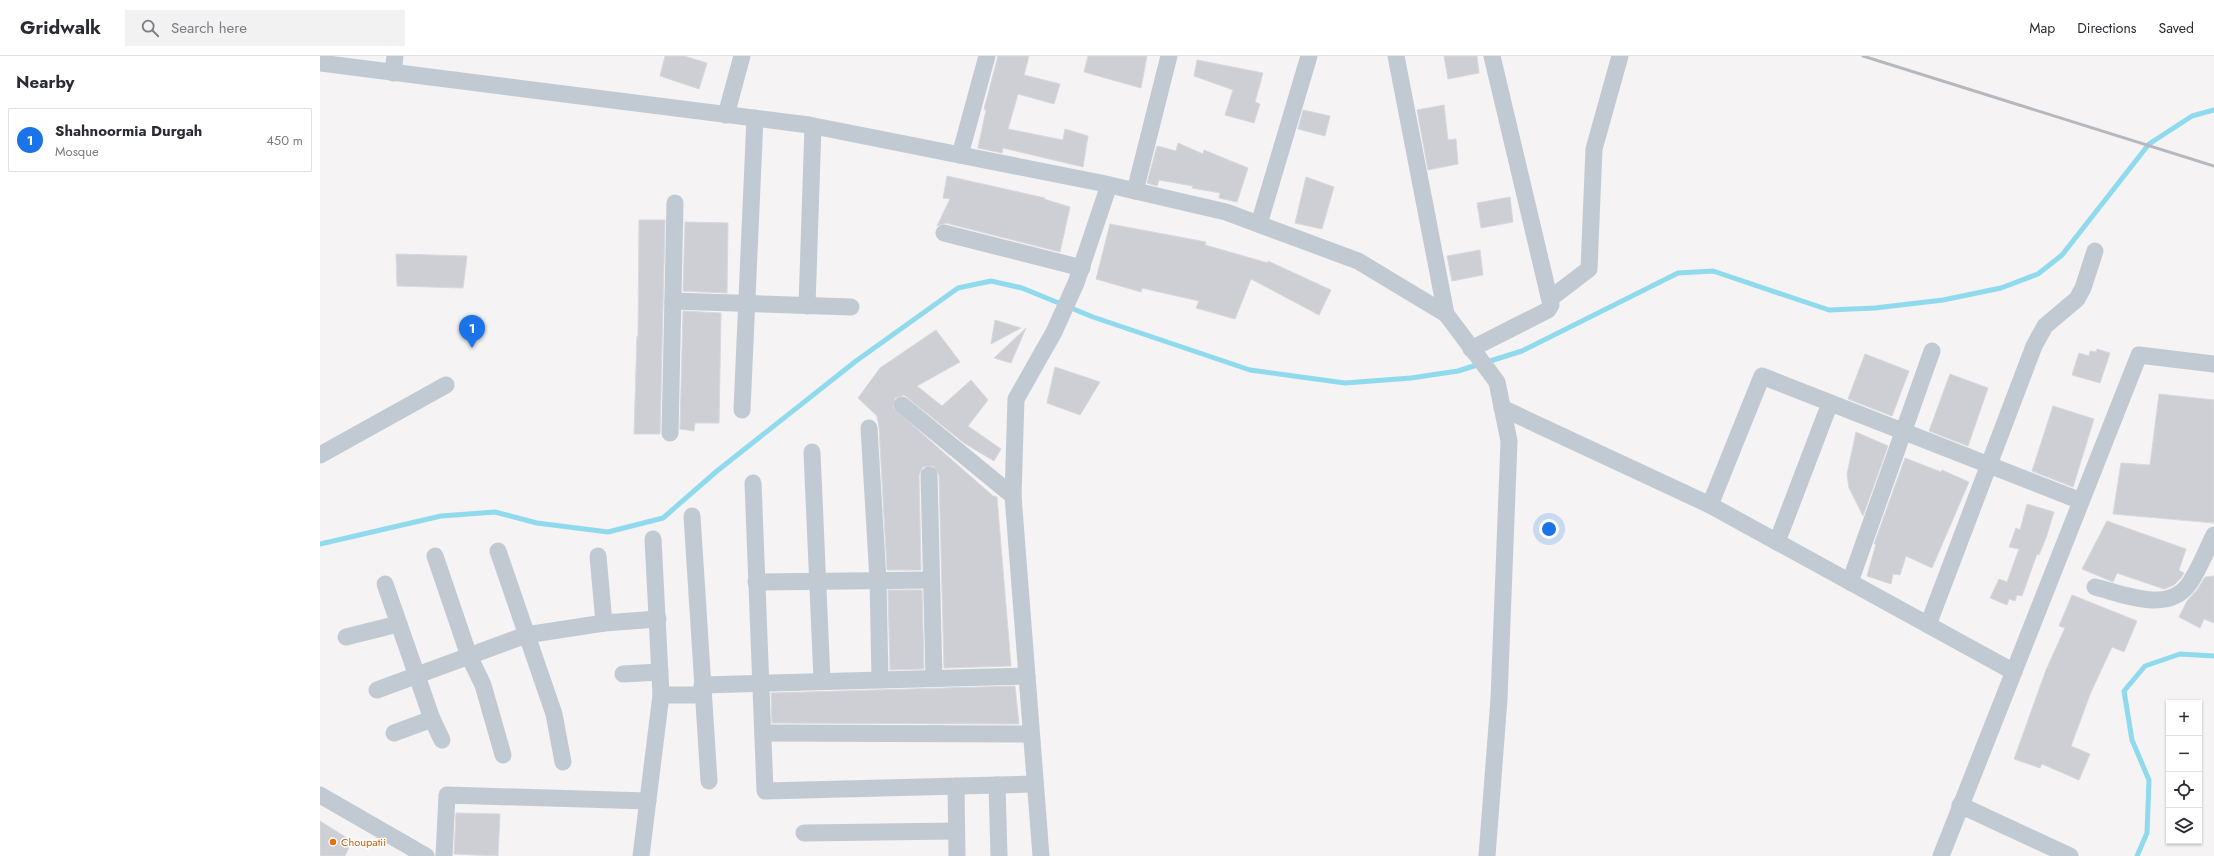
<!DOCTYPE html>
<html lang="en">
<head>
<meta charset="utf-8">
<style>
	:root { --surface:#fff; --page:#f2f2f3; --text:#2b2b33; --muted:#7c7c81; --line:#e1e1e2; --accent:#1a73e8 }
	body { margin:0; font-family:Jost,sans-serif; background:var(--page); color:var(--text) }
	.controls { position:absolute; right:12px; bottom:12px; display:grid; overflow:hidden; border-radius:0px; box-shadow:0 1px 3px #0004 }
	.controls button { width:36px; height:36px; display:grid; place-items:center; padding:0; border:0; border-bottom:1px solid var(--line); background:var(--surface); color:var(--text); font:20px sans-serif }
	.you { position:absolute; left:1229px; top:473px; width:14px; height:14px; margin:-10px; border:3px solid #fff; border-radius:50%; background:#1a73e8; box-shadow:0 0 0 6px #1a73e833 }
	.badge { display:grid; place-items:center; width:26px; height:26px; border-radius:50%; background:var(--accent); color:#fff; font-size:13px; font-weight:700 }
	.pin { position:absolute; translate:-50% -33px; filter:drop-shadow(0 1px 2px #0008) }
	.pin::after { content:''; position:absolute; top:21px; width:14px; height:12px; background:inherit; clip-path:polygon(0 0,100% 0,50% 100%) }
	.list { margin:0; padding:0; list-style:none }
	h2 { display:flex; justify-content:space-between; align-items:center; height:52px; margin:0; padding:0 16px; font-size:17px }
	h2 small { font-size:13px; font-weight:400; color:var(--muted) }
	.list li { display:grid; grid-template-columns:26px 1fr auto; gap:12px; align-items:center; box-sizing:border-box; height:64px; margin:0 8px 8px; padding:0 8px; border:1px solid var(--line); border-radius:0px }
	.list b { display:block; font-size:15px; white-space:nowrap }
	.list p { margin:0; font-size:13px; white-space:nowrap; color:var(--muted) }
	.list em { font-size:13px; font-style:normal; color:var(--muted) }
	.icon { flex:none; width:22px; height:22px; fill:none; stroke:currentColor; stroke-width:2; stroke-linecap:round; stroke-linejoin:round }
	.map { position:relative; flex:none; width:1894px; height:800px; overflow:hidden }
	header { display:flex; align-items:center; gap:24px; box-sizing:border-box; height:56px; padding:0 20px; background:var(--surface); border-bottom:1px solid var(--line) }
	header strong { font-size:19px }
	nav { display:flex; gap:22px; margin-inline-start:auto; font-size:14px }
	.search { width:280px; height:36px; background:var(--page); display:flex; align-items:center; gap:10px; box-sizing:border-box; padding:0 14px; border-radius:0px; color:var(--muted); font-size:15px }
	main { display:flex }
	aside { flex:1; background:var(--surface) }
	.map>svg:first-child { display:block }
	.lines { fill:none; stroke-linecap:round; stroke-linejoin:round }
	.stream { stroke:#90daee; stroke-width:5 }
	.building { fill:#cdcfd5; stroke:#d7d9de }
	.minor { stroke:#c1cad2; stroke-width:17 }
	.rail { stroke:#b5b8bd; stroke-width:3 }
	.food-dot { fill:#e8710a; stroke:#fff; stroke-width:1.5 }
	.labels { text-anchor:middle; stroke-width:3; stroke-linejoin:round; paint-order:stroke }
	.food-label { font-size:11px; fill:#c56008; stroke:#fff; text-anchor:start }
</style>
</head>
<body>
<header>
<strong>Gridwalk</strong>
<div class="search"><svg class="icon" aria-label="search" viewBox="0 0 24 24"><circle cx="10" cy="10" r="6"/><path d="M15 15l6 6"/></svg>Search here</div>
<nav><a>Map</a><a>Directions</a><a>Saved</a></nav>
</header>
<main>
<aside>
<h2>Nearby<small></small></h2>
<ul class="list">
<li><span class="badge">1</span><div><b>Shahnoormia Durgah</b><p>Mosque</p></div><em>450 m</em></li>
</ul>
</aside>
<div class="map">
<svg width="1894" height="800" viewBox="0 0 1894 800">
	<rect width="100%" height="100%" fill="#f5f3f3"/>
	<g class="lines">
		<g class="stream">
			<polyline points="0,488 121,460 175,456 217,467 288,476 343,462 397,415 536,305 638,232 671,225 702,232 773,261 930,314 1025,327 1091,322 1138,315 1202,295 1358,217 1393,215 1509,254 1555,252 1623,244 1681,232 1718,218 1742,199 1829,88 1872,60 1894,54"/>
			<polyline points="1817,800 1827,777 1829,724 1812,684 1804,635 1825,610 1860,598 1894,600"/>
		</g>
	</g>
	<g class="building">
		<polygon points="345,0 364,0 387,7 379,33 340,20"/>
		<polygon points="678,0 709,0 704,19 740,28 734,48 698,38 688,73 743,84 745,73 768,80 763,111 683,92 682,97 658,92 666,54 664,53"/>
		<polygon points="768,0 827,0 821,32 764,16"/>
		<polygon points="1124,0 1157,0 1159,17 1128,23"/>
		<polygon points="877,4 943,17 935,46 940,48 934,67 905,59 913,34 874,20"/>
		<polygon points="1124,49 1128,84 1136,83 1138,108 1108,114 1097,54"/>
		<polygon points="983,54 1010,60 1005,80 978,73"/>
		<polygon points="858,87 883,98 884,94 928,112 917,146 899,142 900,137 872,132 873,130 839,124 837,130 827,127 837,90 856,95"/>
		<polygon points="627,120 725,142 724,143 750,151 740,196 626,167 617,170 630,143 623,142"/>
		<polygon points="986,121 1014,131 1002,173 975,167"/>
		<polygon points="1190,141 1193,166 1161,172 1157,147"/>
		<polygon points="319,164 345,164 340,378 314,378 317,280 318,281"/>
		<polygon points="365,166 408,167 407,237 363,235"/>
		<polygon points="790,168 886,186 885,189 948,207 948,205 1011,234 999,259 931,223 915,263 876,252 879,245 822,232 821,236 776,223"/>
		<polygon points="1160,194 1163,219 1132,225 1127,200"/>
		<polygon points="76,198 147,200 143,232 77,230"/>
		<polygon points="363,255 401,257 399,367 375,367 374,375 360,373"/>
		<polygon points="675,264 701,272 671,288"/>
		<polygon points="706,272 691,307 674,302"/>
		<polygon points="616,274 640,306 597,330 622,350 651,324 668,344 648,370 681,393 674,405 644,387 584,339 575,342 573,352 673,440 677,441 691,610 624,612 619,419 613,410 603,411 599,419 601,514 567,514 559,371 557,360 538,342 560,312"/>
		<polygon points="1777,293 1790,297 1780,327 1752,319 1759,297 1769,300 1770,295 1776,296"/>
		<polygon points="1545,298 1589,315 1572,360 1528,343"/>
		<polygon points="735,311 780,326 760,359 727,347"/>
		<polygon points="1630,318 1668,332 1648,390 1609,375"/>
		<polygon points="1839,338 1894,344 1894,467 1793,458 1801,407 1830,409"/>
		<polygon points="1733,350 1774,363 1753,431 1712,415"/>
		<polygon points="1536,376 1568,390 1543,460 1529,432 1527,418"/>
		<polygon points="1585,402 1621,416 1622,414 1649,426 1612,512 1586,500 1580,519 1573,518 1571,528 1547,520 1556,488 1554,488"/>
		<polygon points="1707,448 1734,456 1726,482 1719,499 1717,498 1702,540 1697,539 1695,545 1689,543 1687,549 1670,542 1679,523 1687,526 1699,493 1689,491 1696,472 1700,474"/>
		<polygon points="1787,465 1866,493 1859,514 1864,517 1861,522 1854,529 1844,533 1797,517 1793,526 1762,513"/>
		<polygon points="1894,520 1894,567 1884,563 1880,572 1859,561 1867,545 1877,534 1885,521"/>
		<polygon points="568,534 602,534 604,613 570,614"/>
		<polygon points="1752,539 1817,565 1804,596 1792,591 1771,636 1751,690 1770,698 1759,724 1722,708 1720,712 1694,703 1726,614 1745,572 1739,570"/>
		<polygon points="695,630 699,668 452,667 451,637"/>
		<polygon points="136,757 180,758 178,800 134,798"/>
		<polygon points="0,765 32,785 25,800 0,800"/>
	</g>
	<g class="lines">
		<g class="minor">
			<polyline points="1076,0 1126,258"/>
			<polyline points="0,7 489,69 781,127 906,156 1038,205 1126,258 1177,326 1189,385 1179,643 1167,800"/>
			<polyline points="73,17 75,0"/>
			<polyline points="406,59 422,0"/>
			<polyline points="640,99 667,0"/>
			<polyline points="815,135 849,0"/>
			<polyline points="939,168 989,0"/>
			<polyline points="624,177 762,212"/>
			<polyline points="1231,242 1269,213 1274,93 1300,0"/>
			<polyline points="353,245 531,251"/>
			<polyline points="487,250 493,70"/>
			<polyline points="1151,293 1228,254 1231,249 1172,0"/>
			<polyline points="582,349 693,440"/>
			<polyline points="1182,352 1390,449 1694,616"/>
			<polyline points="422,354 435,62"/>
			<polyline points="549,372 558,524 560,623"/>
			<polyline points="350,377 355,147"/>
			<polyline points="492,396 502,624"/>
			<polyline points="0,399 126,329"/>
			<polyline points="609,419 614,622"/>
			<polyline points="433,427 445,735 715,728"/>
			<polyline points="1390,449 1442,320 1761,445"/>
			<polyline points="372,460 389,725"/>
			<polyline points="333,483 341,639 383,639"/>
			<polyline points="1457,486 1510,347"/>
			<polyline points="178,495 234,658 243,706"/>
			<polyline points="115,500 149,600 163,629 183,699"/>
			<polyline points="278,500 284,567"/>
			<polyline points="436,526 611,524"/>
			<polyline points="1530,526 1612,295"/>
			<polyline points="65,528 112,663 122,684"/>
			<path d="M 1775,531 C 1803,538 1848,558 1869,528 C 1879,514 1886,495 1894,479"/>
			<polyline points="1608,569 1714,290 1725,270 1757,243 1763,232 1775,195"/>
			<polyline points="26,581 78,568"/>
			<polyline points="303,618 340,616"/>
			<polyline points="382,629 707,620"/>
			<polyline points="57,634 206,579 284,567 338,563"/>
			<polyline points="74,677 112,663"/>
			<polyline points="443,677 711,678"/>
			<polyline points="677,729 679,800"/>
			<polyline points="636,730 637,800"/>
			<polyline points="0,739 106,800"/>
			<polyline points="1640,749 1750,800"/>
			<polyline points="484,777 636,775"/>
			<polyline points="124,800 127,739 328,745"/>
			<polyline points="321,800 341,639"/>
			<polyline points="721,800 693,440 696,343 734,276 756,227 789,129"/>
			<polyline points="1621,800 1819,299 1894,308"/>
		</g>
		<polyline class="rail" points="1543,0 1894,110"/>
	</g>
	<circle class="food-dot" cx="13" cy="786" r="4"/>
	<g class="labels">
		<g class="food-label">
			<text x="21" y="790">Choupatii</text>
		</g>
	</g>
</svg>
<div class="controls">
<button>+</button>
<button>−</button>
<button><svg class="icon" aria-label="locate" viewBox="0 0 24 24"><circle cx="12" cy="12" r="6"/><path d="M12 2v4M12 18v4M2 12h4M18 12h4"/></svg></button>
<button><svg class="icon" aria-label="layers" viewBox="0 0 24 24"><path d="M12 4l9 5-9 5-9-5zM3 14l9 5 9-5"/></svg></button>
</div>
<div class="you"></div>
<div class="pin badge" style="left:152px;top:292px">1</div>
</div>
</main>
</body>
</html>
